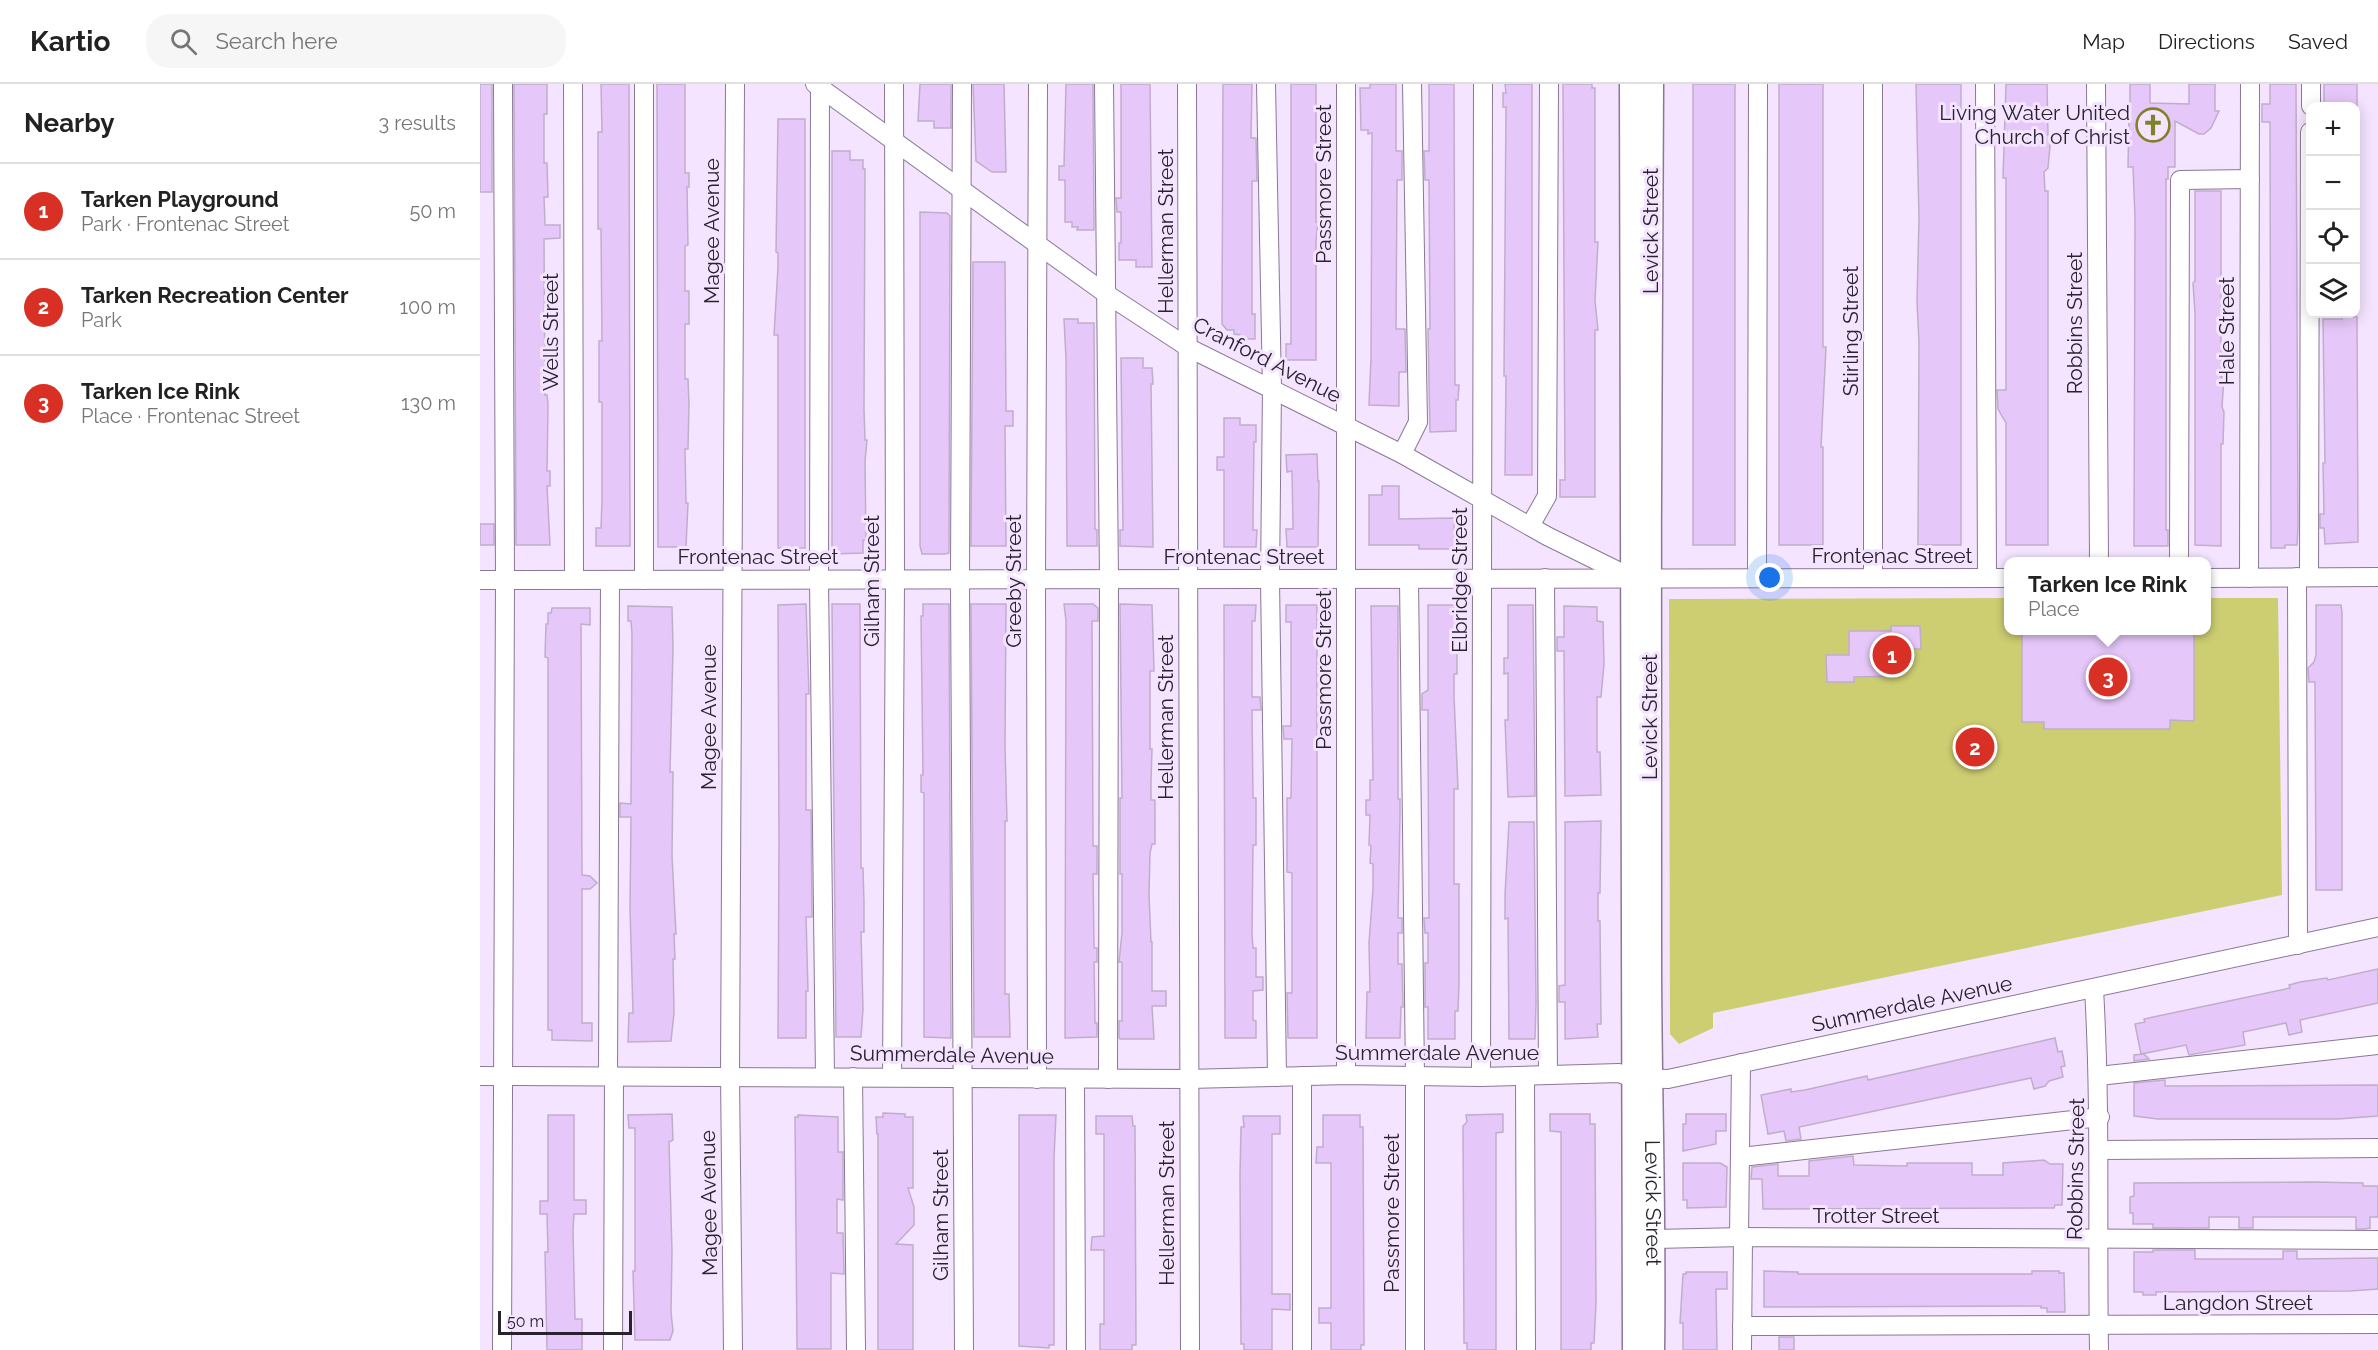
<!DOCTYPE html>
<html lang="en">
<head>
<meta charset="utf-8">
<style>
	:root { --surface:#fff; --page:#f6f6f6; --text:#222; --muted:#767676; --line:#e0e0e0; --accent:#d93025 }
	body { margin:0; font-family:Raleway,sans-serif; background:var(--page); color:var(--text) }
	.controls { position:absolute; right:18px; top:18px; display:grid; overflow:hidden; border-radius:12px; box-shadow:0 3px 15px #0003 }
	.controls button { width:54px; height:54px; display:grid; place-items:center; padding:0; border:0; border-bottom:2px solid var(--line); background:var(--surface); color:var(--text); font:30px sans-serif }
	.scale { position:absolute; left:18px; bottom:15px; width:134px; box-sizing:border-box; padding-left:6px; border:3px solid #2a232f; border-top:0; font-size:16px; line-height:21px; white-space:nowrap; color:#2a232f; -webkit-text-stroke:4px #f4e4ff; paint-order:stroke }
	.you { position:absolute; left:1290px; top:494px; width:21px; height:21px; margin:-15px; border:4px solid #fff; border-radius:50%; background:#1a73e8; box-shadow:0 0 0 9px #1a73e833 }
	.badge { display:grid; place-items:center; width:39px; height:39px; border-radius:50%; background:var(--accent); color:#fff; font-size:20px; font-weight:700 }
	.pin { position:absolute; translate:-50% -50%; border:3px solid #fff; box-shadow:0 2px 6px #0006 }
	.popup { position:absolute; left:1524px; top:473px; width:207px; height:78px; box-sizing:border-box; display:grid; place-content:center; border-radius:12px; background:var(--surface); filter:drop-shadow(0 2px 4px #0005); font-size:20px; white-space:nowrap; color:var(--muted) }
	.popup b { font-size:22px; color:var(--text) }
	.popup::after { content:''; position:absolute; left:50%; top:100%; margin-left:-12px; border:12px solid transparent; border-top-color:var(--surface) }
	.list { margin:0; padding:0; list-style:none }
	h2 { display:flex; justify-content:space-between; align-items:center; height:78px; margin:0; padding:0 24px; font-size:26px }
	h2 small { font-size:20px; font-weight:400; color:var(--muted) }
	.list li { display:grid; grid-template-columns:39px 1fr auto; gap:18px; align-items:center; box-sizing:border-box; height:96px; padding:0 24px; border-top:2px solid var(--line) }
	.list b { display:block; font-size:22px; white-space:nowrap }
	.list p { margin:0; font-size:20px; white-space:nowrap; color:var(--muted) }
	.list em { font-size:20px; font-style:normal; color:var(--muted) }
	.icon { flex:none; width:33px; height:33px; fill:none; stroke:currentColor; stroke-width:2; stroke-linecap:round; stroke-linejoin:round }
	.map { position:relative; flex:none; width:1898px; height:1266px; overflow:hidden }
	header { display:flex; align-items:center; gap:36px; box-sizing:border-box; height:84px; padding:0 30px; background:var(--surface); border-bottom:2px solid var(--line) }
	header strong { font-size:28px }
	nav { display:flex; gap:33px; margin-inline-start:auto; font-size:21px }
	.search { width:420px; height:54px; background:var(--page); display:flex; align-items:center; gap:15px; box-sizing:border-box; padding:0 21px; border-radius:24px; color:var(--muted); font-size:22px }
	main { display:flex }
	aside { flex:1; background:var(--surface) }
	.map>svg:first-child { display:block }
	.green { fill:#cdce72 }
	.building { fill:#e6c7f9; stroke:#c0adcc; stroke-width:1.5 }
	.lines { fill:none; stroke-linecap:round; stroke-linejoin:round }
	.minor-casing { stroke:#8a7895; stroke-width:20 }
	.major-casing { stroke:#8a7895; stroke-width:25 }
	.minor { stroke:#fff; stroke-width:18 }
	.major { stroke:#fff; stroke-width:22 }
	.labels { text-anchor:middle; stroke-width:6; stroke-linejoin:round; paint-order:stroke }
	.poi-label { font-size:21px; fill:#2a232f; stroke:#f4e4ff; text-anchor:end }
	.street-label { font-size:21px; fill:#2a232f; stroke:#f4e4ff }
</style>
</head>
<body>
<header>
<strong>Kartio</strong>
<div class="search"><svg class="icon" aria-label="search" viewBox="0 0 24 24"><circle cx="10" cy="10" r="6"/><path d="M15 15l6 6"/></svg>Search here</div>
<nav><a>Map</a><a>Directions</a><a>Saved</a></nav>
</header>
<main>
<aside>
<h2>Nearby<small>3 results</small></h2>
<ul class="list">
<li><span class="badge">1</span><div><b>Tarken Playground</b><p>Park · Frontenac Street</p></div><em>50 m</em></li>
<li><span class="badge">2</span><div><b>Tarken Recreation Center</b><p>Park</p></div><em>100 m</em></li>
<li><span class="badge">3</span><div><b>Tarken Ice Rink</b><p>Place · Frontenac Street</p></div><em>130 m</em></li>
</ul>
</aside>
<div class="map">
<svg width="1898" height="1266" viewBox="0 0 1898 1266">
	<rect width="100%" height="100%" fill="#f4e4ff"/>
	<polygon class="green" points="1529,514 1529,546 1727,546 1727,514 1798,514 1802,811 1233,929 1233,944 1199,960 1190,950 1189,515"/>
	<g class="building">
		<rect x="0" y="0" width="12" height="108"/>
		<polygon points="34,0 67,0 67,30 64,30 64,79 67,79 68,113 64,113 65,141 80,141 80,154 64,155 65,311 67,311 68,320 67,387 70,387 70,402 67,402 70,461 36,461"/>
		<polygon points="121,0 149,0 150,462 116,462 116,444 121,444 122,417 122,318 119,318 119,257 122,257 121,145 118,145 118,48 122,48"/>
		<polygon points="177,0 205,0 205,89 209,89 209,103 207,103 208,161 205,162 205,207 209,207 209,240 205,240 205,295 208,295 209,320 208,365 205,365 206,419 208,419 206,463 178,463"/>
		<polygon points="440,0 471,0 471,44 454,44 454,37 438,37"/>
		<polygon points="493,0 524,0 526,88 512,88 496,77"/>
		<polygon points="586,0 613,0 614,146 597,146 598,143 592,143 592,138 585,138 585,96 579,96 579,82 584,82"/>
		<polygon points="641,0 670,0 672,183 656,183 656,176 639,176 639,159 641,159 641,128 637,128 636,114 641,114"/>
		<polygon points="743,0 772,0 771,54 776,54 777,97 772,97 772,230 775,230 775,255 760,255 760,251 754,250 754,246 747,246 742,240"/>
		<polygon points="811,0 836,0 836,138 838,138 836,156 836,276 806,276 806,260 811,260"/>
		<polygon points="890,0 916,0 916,67 922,67 922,96 917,96 916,245 925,245 926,288 919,288 919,322 889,321 891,275 892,49 888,50 888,46 881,46 880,4 890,4"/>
		<polygon points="949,0 974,0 975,301 979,301 978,316 976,316 976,347 950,348 948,245 950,245 949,96 945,96 944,67 949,67"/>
		<polygon points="1025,0 1052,0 1052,391 1025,391 1026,292 1024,292 1026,23 1023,23 1023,9 1026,9"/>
		<polygon points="1083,0 1112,0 1112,4 1115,4 1115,158 1118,158 1115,217 1118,246 1115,246 1115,413 1080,413 1080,396 1085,396"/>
		<rect x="1213" y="0" width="42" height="461"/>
		<polygon points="1299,0 1343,0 1343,263 1346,263 1341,363 1343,363 1343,461 1299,461"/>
		<polygon points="1436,0 1481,0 1481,461 1438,461 1439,258 1437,218 1439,134"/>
		<polygon points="1526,0 1567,0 1568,51 1571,51 1568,84 1564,88 1565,107 1568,107 1568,461 1526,461 1526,339 1518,325 1517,306 1526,306 1526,94 1523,94"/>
		<polygon points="1650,0 1670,0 1670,19 1709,20 1709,0 1735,0 1735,27 1739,27 1731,44 1724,50 1719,50 1695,37 1695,83 1688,83 1688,95 1686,95 1686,446 1688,446 1688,462 1654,462 1655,133 1653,83 1648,83 1649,30 1646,24 1650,18"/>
		<polygon points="1790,0 1816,0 1818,443 1817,461 1805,461 1805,464 1791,464 1790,38 1782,38 1782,20 1790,20"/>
		<rect x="1844" y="0" width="33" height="22"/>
		<polygon points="298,35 325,35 325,464 298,464 298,251 294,251 298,183 298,169 296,168"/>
		<polygon points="352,67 370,67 370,76 383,76 383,85 385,85 384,325 385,356 387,356 385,377 386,456 383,456 383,469 352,470"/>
		<polygon points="1715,107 1741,107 1741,293 1744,293 1742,323 1744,328 1743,360 1741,360 1741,462 1715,461 1715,229 1713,199 1715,197"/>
		<polygon points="440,128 467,129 470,132 469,469 465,470 442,470 440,462"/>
		<polygon points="493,178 525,178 526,327 533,327 533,342 525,342 526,462 491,462"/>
		<polygon points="1862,232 1877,233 1878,458 1845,460 1844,444 1840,444 1840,430 1844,430 1843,379 1845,379 1843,235 1862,235"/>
		<polygon points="584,235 598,235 598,239 614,239 615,445 617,446 617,462 587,462 586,274"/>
		<polygon points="641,274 663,274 663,284 672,284 673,300 671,300 673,463 640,462 640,446 643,446"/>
		<polygon points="744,334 760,334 760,341 776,341 776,358 774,358 773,431 773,446 777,446 776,463 744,463 744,386 737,386 737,373 744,373"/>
		<polygon points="837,370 838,397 839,397 838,463 807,463 806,445 813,445 812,387 807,388 806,371"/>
		<polygon points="902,402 919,402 919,435 974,434 974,465 939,465 939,461 889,461 889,411 902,411"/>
		<rect x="0" y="440" width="14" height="21"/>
		<polygon points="326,520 329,610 326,610 326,726 331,726 332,833 326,833 328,907 326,907 326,954 298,954 299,759 298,521"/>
		<polygon points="352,520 380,520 380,524 381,784 383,784 384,819 384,848 381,848 383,925 381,953 356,953"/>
		<polygon points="443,520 469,520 471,954 444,953 444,709 441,708 441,691 443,691 441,532 443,532"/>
		<polygon points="491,520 526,520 525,662 527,737 525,737 525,910 529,910 530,953 494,953"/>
		<polygon points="584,520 613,520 618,524 618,537 612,537 613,762 617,762 617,790 613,790 614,864 617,864 617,878 614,878 615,939 617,939 617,953 585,954 586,537"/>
		<polygon points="640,520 672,521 674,587 670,587 670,665 672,665 671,698 671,716 675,716 675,760 672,760 670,769 669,811 671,858 672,858 672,907 686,907 686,922 672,922 674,955 640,955 639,953 639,937 642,937 642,878 639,878 642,849 642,790 640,790 640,714 642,714"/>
		<polygon points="744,521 776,521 775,537 772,537 772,613 780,613 781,626 772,626 773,714 776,714 776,761 773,761 772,849 773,864 776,864 776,893 783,893 783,906 773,907 773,936 776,937 776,954 745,954"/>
		<polygon points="806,521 837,521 837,954 808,954 807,909 812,909 812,789 807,788 807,714 811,714 812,655 804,655 803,642 811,642 811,538 806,538"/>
		<polygon points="948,521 974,521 974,524 977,523 977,590 974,590 974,612 978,705 974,705 974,800 979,800 979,899 978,927 975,927 975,955 948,955 948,923 945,923 945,879 948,879 948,849 945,849 944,834 949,834 948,656 948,626 942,626 942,610 948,606"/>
		<polygon points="1028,521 1053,521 1055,712 1028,713 1025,636 1028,636 1028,589 1024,590 1024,574 1028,574"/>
		<polygon points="1836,521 1861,521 1862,528 1862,806 1836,806 1835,598 1829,598 1828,584 1834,578 1836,571"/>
		<polygon points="148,522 192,523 193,564 190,688 193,688 192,772 196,850 194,850 195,875 193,875 194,929 191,957 148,958 149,929 153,929 150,825 151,733 140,733 140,719 151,720 152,550 151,537 148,537"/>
		<polygon points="891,522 918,522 918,715 920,715 920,732 918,834 922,834 922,849 918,849 918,880 922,880 923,923 921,923 920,954 886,954 887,908 890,908 889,859 893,805 893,780 890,779 891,762 889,761 890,731 886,731 886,716 890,716 890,696 893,696"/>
		<polygon points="1084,522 1117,523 1117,537 1123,538 1124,580 1121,613 1117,613 1117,668 1120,668 1121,711 1085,712 1084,567 1077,567 1077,553 1084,553"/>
		<polygon points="72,524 110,524 110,541 101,540 102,791 110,792 117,799 110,805 102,805 102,939 112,939 112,957 72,956 72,946 68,946 68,574 65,573 66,540 68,540 68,529 71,529"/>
		<polygon points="1411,542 1440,542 1441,565 1415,565 1415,592 1374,593 1374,598 1347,598 1346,571 1369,571 1369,547 1411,547"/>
		<polygon points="1542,546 1697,546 1697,550 1714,550 1714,637 1690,636 1690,645 1564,645 1564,638 1542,638"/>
		<polygon points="1121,737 1120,809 1118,809 1118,837 1120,837 1121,940 1117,940 1118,953 1085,955 1085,918 1079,918 1079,902 1085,901 1085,738"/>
		<polygon points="1029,738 1054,738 1056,918 1055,955 1029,955 1028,834 1025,835 1025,811"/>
		<polygon points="1898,885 1898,919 1820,936 1822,948 1809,951 1806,939 1763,948 1765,961 1709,971 1706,961 1661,970 1655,940 1665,938 1664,935 1810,904 1809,901 1820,898 1847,894 1848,896"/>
		<polygon points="1575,954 1578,968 1582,967 1585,982 1581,983 1583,993 1569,997 1565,1002 1554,1005 1551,994 1319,1043 1321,1055 1306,1057 1304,1047 1288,1050 1281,1011 1311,1005 1311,1008 1325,1006 1387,992 1388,996"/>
		<polygon points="1664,970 1669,975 1654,977 1654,971"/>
		<polygon points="1685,996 1685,1002 1898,1001 1898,1032 1858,1035 1678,1035 1654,1032 1654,999"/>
		<polygon points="403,1029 425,1030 425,1033 433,1033 433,1104 428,1104 434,1123 434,1141 416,1160 433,1161 433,1266 398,1266 398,1050 397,1050 396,1033 403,1033"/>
		<polygon points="192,1030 193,1056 189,1058 192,1168 191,1228 193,1247 190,1256 155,1256 153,1187 155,1187 155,1044 149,1044 148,1031"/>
		<polygon points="1023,1030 1023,1048 1016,1049 1016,1266 987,1266 987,1259 984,1259 983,1042 987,1038 986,1031"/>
		<polygon points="1070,1030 1110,1030 1110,1040 1115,1040 1116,1219 1114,1259 1111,1259 1111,1266 1081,1266 1081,1048 1070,1047"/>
		<polygon points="1206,1030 1246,1030 1246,1047 1236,1047 1236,1060 1203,1067 1203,1040 1206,1040"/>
		<polygon points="68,1031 94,1031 94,1116 106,1116 106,1130 94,1130 93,1146 95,1235 102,1235 102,1266 67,1266 65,1168 68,1168 67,1130 60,1130 60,1117 68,1117"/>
		<polygon points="318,1031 358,1033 358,1068 363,1068 363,1116 357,1115 357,1149 363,1149 364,1190 351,1189 351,1265 317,1265 315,1033 318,1033"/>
		<polygon points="539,1031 576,1031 574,1074 574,1261 569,1261 569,1264 539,1262"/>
		<polygon points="843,1031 880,1031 880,1043 883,1043 884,1261 881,1261 881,1266 851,1266 851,1239 839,1239 839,1224 851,1224 851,1079 836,1079 837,1063 843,1063"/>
		<polygon points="616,1032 652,1032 653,1042 655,1042 656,1261 652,1261 652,1266 620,1266 620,1240 624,1240 624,1166 611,1166 612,1153 624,1152 624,1050 616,1050"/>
		<polygon points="763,1032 800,1032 800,1050 792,1050 792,1210 810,1210 810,1226 792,1225 792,1266 764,1266 764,1260 761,1260 760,1091 761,1043 764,1043"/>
		<polygon points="1373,1072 1374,1081 1427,1082 1427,1079 1492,1079 1492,1091 1523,1091 1523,1079 1564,1076 1570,1080 1583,1080 1582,1121 1575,1121 1574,1124 1283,1125 1282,1095 1271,1095 1272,1083 1298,1080 1298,1092 1329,1092 1329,1077"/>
		<polygon points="1203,1079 1240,1079 1247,1083 1246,1123 1207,1124 1207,1116 1203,1116"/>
		<polygon points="1832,1098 1883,1099 1883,1102 1898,1102 1898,1133 1890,1133 1890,1144 1884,1145 1876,1145 1876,1133 1773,1133 1773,1144 1759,1144 1759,1133 1729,1133 1729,1144 1673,1144 1673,1140 1653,1140 1653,1129 1650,1129 1650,1113 1654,1112 1654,1099"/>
		<polygon points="1673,1166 1715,1166 1715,1175 1803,1175 1803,1167 1817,1167 1817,1175 1898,1174 1898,1205 1870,1207 1676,1208 1676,1211 1663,1211 1663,1208 1654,1208 1654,1168 1673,1168"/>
		<polygon points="1284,1187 1318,1188 1318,1190 1552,1190 1552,1187 1579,1187 1579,1189 1584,1189 1585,1228 1567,1228 1567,1224 1561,1224 1561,1222 1284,1223"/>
		<polygon points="1206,1188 1247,1188 1247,1205 1236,1205 1237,1266 1203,1266 1203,1239 1200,1239 1203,1190 1206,1190"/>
		<rect x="1299" y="1253" width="15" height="13"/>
	</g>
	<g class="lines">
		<defs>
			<g id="minor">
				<polyline points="93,0 94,496"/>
				<polyline points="164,0 164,496"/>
				<polyline points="335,0 625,209 709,264 922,370 1067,452 1148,492"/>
				<polyline points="482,0 480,496 484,1266"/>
				<polyline points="624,0 629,495 628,995"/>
				<polyline points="707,0 710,1266"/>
				<polyline points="786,0 792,304 790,495 797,993"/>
				<polyline points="1393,0 1393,494"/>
				<polyline points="1505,0 1507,494"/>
				<polyline points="1616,0 1619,478"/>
				<polyline points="340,5 339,496 345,993"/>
				<polyline points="1831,22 1831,0"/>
				<polyline points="922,370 938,338 932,0"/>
				<polyline points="1050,442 1067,412 1069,0"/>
				<polyline points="1699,478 1700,96 1770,95"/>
				<polyline points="1817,493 1818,861"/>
				<polyline points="1829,493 1830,48"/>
				<polyline points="1065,494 1068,991"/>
				<polyline points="1277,494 1278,0"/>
				<polyline points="1727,494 1898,493"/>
				<polyline points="1769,494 1770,0"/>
				<polyline points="929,495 935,993 935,1266"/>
				<polyline points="0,496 1529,494"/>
				<path d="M 1614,905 C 1621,1026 1617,1146 1619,1266"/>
				<polyline points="866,991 866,0"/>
				<polyline points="0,992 708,995 866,991 1001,993 1139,989 1153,994 1188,995 1898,843"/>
				<polyline points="128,992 130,496"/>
				<polyline points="822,992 822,1266"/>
				<polyline points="1045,992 1046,1266"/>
				<polyline points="1619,992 1898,961"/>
				<polyline points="373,993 376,1266"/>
				<polyline points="412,993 415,496 414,0"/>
				<polyline points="1001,993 1003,0"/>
				<polyline points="557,995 556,495 558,0"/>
				<polyline points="595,995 596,1266"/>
				<polyline points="1620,1066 1898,1064"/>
				<polyline points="1261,1073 1620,1033"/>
				<polyline points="1259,1153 1261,979"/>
				<polyline points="1175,1155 1263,1153 1898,1156"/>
				<polyline points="1262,1242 1898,1240"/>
				<polyline points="22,1266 25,496 23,0"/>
				<polyline points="133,1266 134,992"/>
				<polyline points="253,1266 250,991 255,0"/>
				<polyline points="1262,1266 1263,1153"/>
			</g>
			<g id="major">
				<polyline points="1151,0 1154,1266"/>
				<path id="s1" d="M 1172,0 C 1170,291 1169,581 1170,872 C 1170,1003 1175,1134 1173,1266"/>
			</g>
		</defs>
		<use href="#minor" class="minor-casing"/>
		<use href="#major" class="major-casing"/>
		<use href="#minor" class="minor"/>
		<use href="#major" class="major"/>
	</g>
	<defs>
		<symbol id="church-ring" viewBox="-11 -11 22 22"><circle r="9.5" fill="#f4e4ff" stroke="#81812a" stroke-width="1.5"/><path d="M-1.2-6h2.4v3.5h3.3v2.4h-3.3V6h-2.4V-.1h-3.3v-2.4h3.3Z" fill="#81812a"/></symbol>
	</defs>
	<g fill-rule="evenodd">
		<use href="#church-ring" x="1654" y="22" width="38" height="38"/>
	</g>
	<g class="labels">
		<g class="poi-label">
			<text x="1650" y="36">Living Water United<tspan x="1650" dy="24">Church of Christ</tspan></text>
		</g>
		<g class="street-label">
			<text transform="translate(844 100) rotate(-90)" y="7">Passmore Street</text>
			<text transform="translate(232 147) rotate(-90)" y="7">Magee Avenue</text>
			<text transform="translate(686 147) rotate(-90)" y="7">Hellerman Street</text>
			<text transform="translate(1171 147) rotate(-90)" y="7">Levick Street</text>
			<text transform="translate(1595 239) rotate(-90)" y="7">Robbins Street</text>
			<text transform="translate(1371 247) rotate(-90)" y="7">Stirling Street</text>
			<text transform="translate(1747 247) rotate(-90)" y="7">Hale Street</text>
			<text transform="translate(71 248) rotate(-90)" y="7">Wells Street</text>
			<text transform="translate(787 276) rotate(27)" y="7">Cranford Avenue</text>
			<text x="1412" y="479">Frontenac Street</text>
			<text x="278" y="480">Frontenac Street</text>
			<text x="764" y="480">Frontenac Street</text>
			<text transform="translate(980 496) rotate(-90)" y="7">Elbridge Street</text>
			<text transform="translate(392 497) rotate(-90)" y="7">Gilham Street</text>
			<text transform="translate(534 497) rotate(-90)" y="7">Greeby Street</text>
			<text transform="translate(844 586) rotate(-90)" y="7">Passmore Street</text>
			<text transform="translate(229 633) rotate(-90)" y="7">Magee Avenue</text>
			<text transform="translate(686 633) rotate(-90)" y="7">Hellerman Street</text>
			<text transform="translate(1170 633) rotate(-90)" y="7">Levick Street</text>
			<text transform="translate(1432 920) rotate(-12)" y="7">Summerdale Avenue</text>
			<text x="957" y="976">Summerdale Avenue</text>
			<text transform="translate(472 971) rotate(1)" y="7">Summerdale Avenue</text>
			<text transform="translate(1596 1085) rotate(-89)" y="7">Robbins Street</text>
			<text transform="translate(229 1119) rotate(-91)" y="7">Magee Avenue</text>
			<text transform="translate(687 1119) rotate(-90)" y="7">Hellerman Street</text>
			<text dy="7" stroke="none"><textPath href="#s1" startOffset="1119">Levick Street</textPath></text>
			<text transform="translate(912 1129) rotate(-90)" y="7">Passmore Street</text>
			<text transform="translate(461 1131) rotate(-90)" y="7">Gilham Street</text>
			<text x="1396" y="1139">Trotter Street</text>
			<text x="1758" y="1226">Langdon Street</text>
		</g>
	</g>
</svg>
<div class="controls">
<button>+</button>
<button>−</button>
<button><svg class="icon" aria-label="locate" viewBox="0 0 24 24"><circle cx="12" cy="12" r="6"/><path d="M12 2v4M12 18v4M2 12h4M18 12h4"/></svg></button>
<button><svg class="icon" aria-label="layers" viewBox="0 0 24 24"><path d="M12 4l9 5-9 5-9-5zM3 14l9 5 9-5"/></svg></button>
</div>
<div class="scale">50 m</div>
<div class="you"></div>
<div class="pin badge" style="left:1412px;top:571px">1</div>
<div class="pin badge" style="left:1495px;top:663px">2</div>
<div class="pin badge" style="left:1628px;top:593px">3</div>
<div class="popup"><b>Tarken Ice Rink</b>Place</div>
</div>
</main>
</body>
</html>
